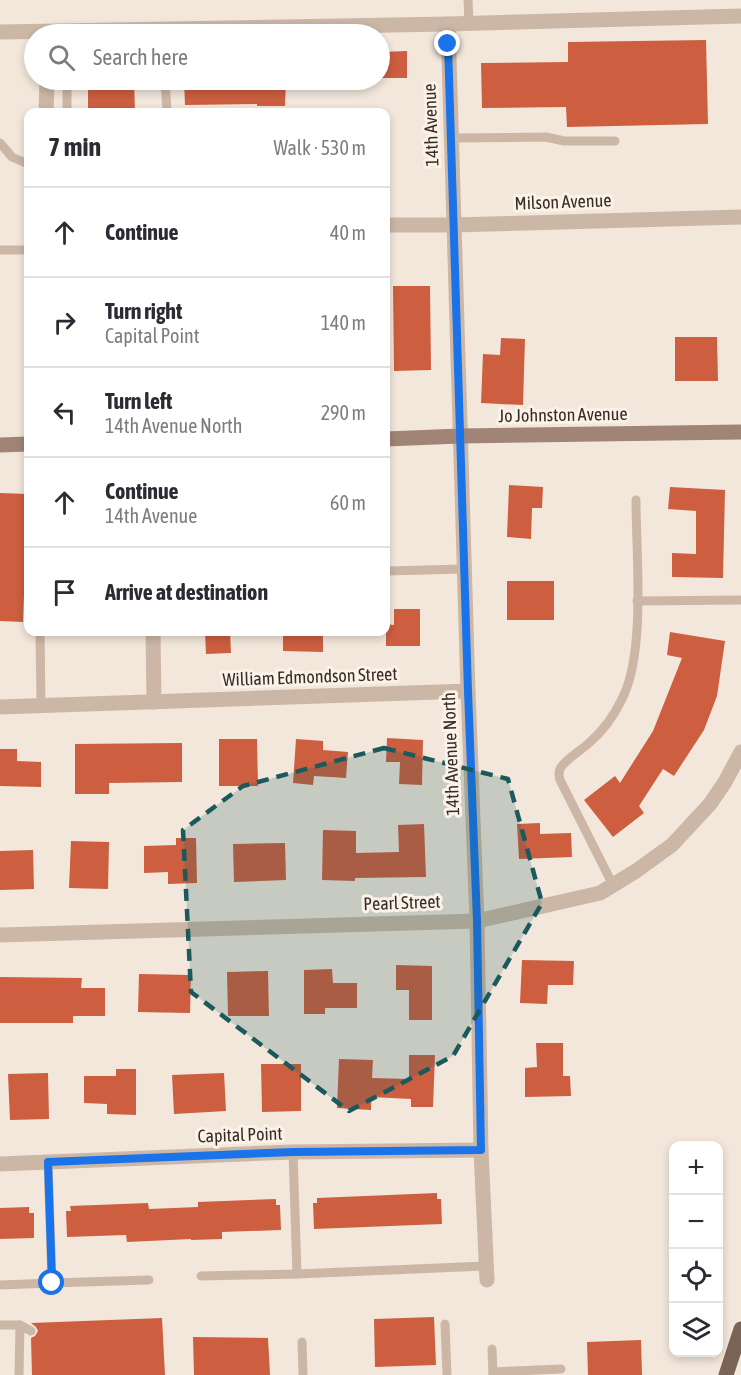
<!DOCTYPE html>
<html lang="en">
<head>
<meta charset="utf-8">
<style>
	:root { --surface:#fff; --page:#f2f2f3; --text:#2b2b33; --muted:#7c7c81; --line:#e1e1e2 }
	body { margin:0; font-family:"Asap Condensed",sans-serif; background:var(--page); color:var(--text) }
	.controls { position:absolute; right:18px; bottom:18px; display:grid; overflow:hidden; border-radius:12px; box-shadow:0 3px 9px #0003 }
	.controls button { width:54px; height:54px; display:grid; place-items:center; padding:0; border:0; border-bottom:2px solid var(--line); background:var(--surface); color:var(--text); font:30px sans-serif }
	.stop { position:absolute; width:18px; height:18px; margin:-14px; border:4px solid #1a73e8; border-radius:50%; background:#fff }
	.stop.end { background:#1a73e8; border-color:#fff; box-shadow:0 2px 6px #0008 }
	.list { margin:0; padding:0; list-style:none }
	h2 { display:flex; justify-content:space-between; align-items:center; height:78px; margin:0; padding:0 24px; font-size:26px }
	h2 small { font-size:20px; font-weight:400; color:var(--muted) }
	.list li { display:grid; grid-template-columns:39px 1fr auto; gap:18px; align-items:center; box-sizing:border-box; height:90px; padding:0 24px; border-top:2px solid var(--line) }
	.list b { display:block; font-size:22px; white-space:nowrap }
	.list p { margin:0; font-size:20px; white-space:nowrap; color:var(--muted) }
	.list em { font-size:20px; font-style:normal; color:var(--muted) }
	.icon { flex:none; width:33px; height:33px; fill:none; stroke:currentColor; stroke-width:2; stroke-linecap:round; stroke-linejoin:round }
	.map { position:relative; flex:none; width:741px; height:1375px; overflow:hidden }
	.search { position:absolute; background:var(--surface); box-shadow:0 3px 9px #0003; left:24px; top:24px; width:366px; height:66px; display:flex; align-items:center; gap:15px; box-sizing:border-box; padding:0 21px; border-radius:33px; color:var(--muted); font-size:22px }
	.panel { position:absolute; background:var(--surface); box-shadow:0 3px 9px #0003; left:24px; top:108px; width:366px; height:528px; border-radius:12px }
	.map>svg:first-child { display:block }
	.building { fill:#cd5e40 }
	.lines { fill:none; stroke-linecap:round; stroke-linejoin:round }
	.lane { stroke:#ccb7a6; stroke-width:9 }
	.street { stroke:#ccb7a6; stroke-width:15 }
	.secondary { stroke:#a08577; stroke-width:15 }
	.primary { stroke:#7b6358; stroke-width:15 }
	.route { stroke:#1a73e8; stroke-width:8 }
	.marked { fill:#1a5a5c; fill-opacity:0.2; stroke:#1a5a5c; stroke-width:4.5; stroke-dasharray:12 8; stroke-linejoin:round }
	.labels { text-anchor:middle; stroke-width:6; stroke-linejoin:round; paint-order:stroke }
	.street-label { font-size:18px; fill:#382c28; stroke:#fbf2e8 }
</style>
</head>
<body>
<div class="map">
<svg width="741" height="1375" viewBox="0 0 741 1375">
	<rect width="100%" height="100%" fill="#f3e7db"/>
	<g class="building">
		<polygon points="706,40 708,124 567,127 566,107 482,108 481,63 568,62 568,42"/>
		<polygon points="407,51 407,78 380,78 380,52"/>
		<polygon points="88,80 134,80 135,112 88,112"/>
		<polygon points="184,80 286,80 285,106 257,106 257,104 185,105"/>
		<polygon points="393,286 430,286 431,370 394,371"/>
		<polygon points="675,337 717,337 718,381 675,381"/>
		<polygon points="501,338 525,339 523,405 481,403 483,354 500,355"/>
		<polygon points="509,485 543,487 542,508 532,508 531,539 507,537"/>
		<polygon points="670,487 725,490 723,578 672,577 672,553 696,554 696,511 668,509"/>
		<polygon points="0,493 28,494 28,569 25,568 23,622 0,621"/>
		<rect x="507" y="581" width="47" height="39"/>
		<polygon points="394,609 420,609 420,646 386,646 386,624 394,625"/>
		<polygon points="205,632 230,632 231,653 206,654"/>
		<polygon points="283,632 323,632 323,652 283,651"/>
		<polygon points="670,632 725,641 717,696 704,730 674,776 663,769 639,806 644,813 613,837 584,800 615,776 620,783 653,731 682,658 667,655"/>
		<polygon points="387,738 423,740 422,785 399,784 400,762 386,762"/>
		<polygon points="219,739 257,739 258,786 219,786"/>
		<polygon points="296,739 323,741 323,750 348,752 346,778 314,776 313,785 293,783"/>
		<polygon points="182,743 182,782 109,783 109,794 75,794 75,744"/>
		<polygon points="0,749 17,749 17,761 41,762 41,787 0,786"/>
		<polygon points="540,823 540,834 571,833 572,857 519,859 517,824"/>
		<polygon points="424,824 426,877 355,878 355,881 322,880 323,830 356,831 356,853 399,852 398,825"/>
		<polygon points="176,838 196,838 197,883 168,884 168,872 144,873 144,846 176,845"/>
		<polygon points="71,841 109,842 108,889 69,888"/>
		<polygon points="285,843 286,880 234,882 233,844"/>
		<polygon points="33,850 34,889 0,890 0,851"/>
		<polygon points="522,960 574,961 573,985 548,985 547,1004 520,1003"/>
		<polygon points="396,965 432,966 432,1020 409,1020 409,990 396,990"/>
		<polygon points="332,969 333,983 357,983 357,1008 325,1008 325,1014 304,1014 304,970"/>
		<polygon points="268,971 269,1016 228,1016 227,972"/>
		<polygon points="139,974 191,975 190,1013 138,1012"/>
		<polygon points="0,977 82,978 81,988 105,988 105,1016 73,1016 73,1023 0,1023"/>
		<polygon points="536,1043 563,1043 563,1076 570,1076 571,1096 525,1097 525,1068 537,1067"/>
		<polygon points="409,1055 435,1055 433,1107 411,1107 411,1099 371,1097 371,1110 337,1108 339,1059 373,1060 372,1078 409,1079"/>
		<polygon points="261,1064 301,1064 301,1111 262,1112"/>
		<polygon points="116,1069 136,1069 136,1115 107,1114 107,1104 84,1103 84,1076 116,1076"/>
		<polygon points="48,1073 49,1119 10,1120 8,1074"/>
		<polygon points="224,1073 226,1111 174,1114 172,1075"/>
		<polygon points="437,1193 437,1199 441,1199 442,1224 314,1229 313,1203 317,1203 317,1198"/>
		<polygon points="276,1199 276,1205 280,1205 281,1230 222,1232 222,1239 191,1240 191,1239 127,1242 126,1235 67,1237 66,1211 71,1211 70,1206 148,1203 149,1209 198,1207 198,1202"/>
		<polygon points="29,1207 29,1213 34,1213 34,1238 0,1239 0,1208"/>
		<polygon points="434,1317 436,1365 375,1367 374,1319"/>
		<polygon points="162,1318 165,1375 32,1375 31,1338 35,1336 38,1331 36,1327 31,1323"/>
		<polygon points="193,1337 268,1338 270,1375 194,1375"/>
		<polygon points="641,1340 642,1375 588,1375 587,1342"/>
	</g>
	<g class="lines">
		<g class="lane">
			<polyline points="468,0 469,24"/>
			<polyline points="67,80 67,112"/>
			<polyline points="165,80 167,112"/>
			<polyline points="451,138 546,137 564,141 615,141"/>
			<polyline points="0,143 12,157 28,164"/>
			<polyline points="0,250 28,250"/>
			<polyline points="386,571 464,569"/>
			<polyline points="637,601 741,600"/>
			<polyline points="40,632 41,705"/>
			<path d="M 613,885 L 560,780 C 559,775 558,772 561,767 C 568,758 580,751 589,743 C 603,731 614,716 622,699 C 646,653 636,554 636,500"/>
			<polyline points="293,1152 297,1274 485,1266"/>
			<polyline points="201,1276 297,1274"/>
			<polyline points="52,1283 149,1280"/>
			<polyline points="0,1285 52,1283 48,1162"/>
			<polyline points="445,1324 447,1375"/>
			<polyline points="0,1325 20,1325 31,1331"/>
			<polyline points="302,1342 303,1375"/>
			<polyline points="492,1349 493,1375"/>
			<polyline points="493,1372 561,1369"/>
			<polyline points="19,1375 20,1325"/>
		</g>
		<g class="street">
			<polyline points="448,24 468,691 477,921 481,1150 487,1280"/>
			<polyline points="0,32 448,24 741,16"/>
			<polyline points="46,112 47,80"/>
			<polyline points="386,225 453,225 741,217"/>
			<polyline points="153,632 154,702"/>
			<polyline points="0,707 468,691"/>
			<polyline points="0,935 477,921 600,893 636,871 672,845 710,804 725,782 741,752"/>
			<polyline points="0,1164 293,1152 481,1150"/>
		</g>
		<g class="secondary">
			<polyline points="386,439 460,436 741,432"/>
			<polyline points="0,445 28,444"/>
		</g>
		<polyline class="primary" points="726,1375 741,1329"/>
	</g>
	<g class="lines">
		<polyline class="route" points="52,1283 48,1162 293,1152 481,1150 477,921 468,691 448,44"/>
	</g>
	<path class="marked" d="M 384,748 L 508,779 L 542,903 L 453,1056 L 349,1111 L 191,992 L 183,830 L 243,786 Z"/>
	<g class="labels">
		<g class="street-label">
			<text transform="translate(431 125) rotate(-92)" y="6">14th Avenue</text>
			<text transform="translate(563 202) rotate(-2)" y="6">Milson Avenue</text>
			<text transform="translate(563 415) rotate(-1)" y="6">Jo Johnston Avenue</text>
			<text transform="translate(310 677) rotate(-2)" y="6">William Edmondson Street</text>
			<text transform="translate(451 754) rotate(-92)" y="6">14th Avenue North</text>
			<text transform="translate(402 903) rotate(-2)" y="6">Pearl Street</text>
			<text transform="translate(240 1135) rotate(-2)" y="6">Capital Point</text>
		</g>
	</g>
</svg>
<div class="controls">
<button>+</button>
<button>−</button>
<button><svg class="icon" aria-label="locate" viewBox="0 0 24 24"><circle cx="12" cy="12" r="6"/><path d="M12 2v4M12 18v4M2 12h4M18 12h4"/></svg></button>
<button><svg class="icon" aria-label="layers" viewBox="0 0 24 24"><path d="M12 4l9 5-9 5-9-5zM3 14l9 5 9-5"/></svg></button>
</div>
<div class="stop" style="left:52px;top:1283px"></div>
<div class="stop end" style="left:448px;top:44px"></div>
<div class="search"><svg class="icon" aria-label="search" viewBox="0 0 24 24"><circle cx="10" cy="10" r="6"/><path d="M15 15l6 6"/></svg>Search here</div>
<section class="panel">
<h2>7 min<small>Walk · 530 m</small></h2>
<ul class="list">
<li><svg class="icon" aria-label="ahead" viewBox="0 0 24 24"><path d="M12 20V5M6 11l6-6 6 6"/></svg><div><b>Continue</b></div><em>40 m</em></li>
<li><svg class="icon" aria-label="right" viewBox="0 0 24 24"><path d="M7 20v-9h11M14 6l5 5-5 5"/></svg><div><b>Turn right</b><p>Capital Point</p></div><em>140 m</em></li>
<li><svg class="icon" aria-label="left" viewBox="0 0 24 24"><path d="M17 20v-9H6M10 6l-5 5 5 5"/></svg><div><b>Turn left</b><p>14th Avenue North</p></div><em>290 m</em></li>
<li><svg class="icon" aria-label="ahead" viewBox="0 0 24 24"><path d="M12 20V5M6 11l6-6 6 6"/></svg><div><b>Continue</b><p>14th Avenue</p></div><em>60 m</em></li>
<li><svg class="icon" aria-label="arrive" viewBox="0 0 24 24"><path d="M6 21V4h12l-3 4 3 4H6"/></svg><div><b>Arrive at destination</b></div></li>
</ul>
</section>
</div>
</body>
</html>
